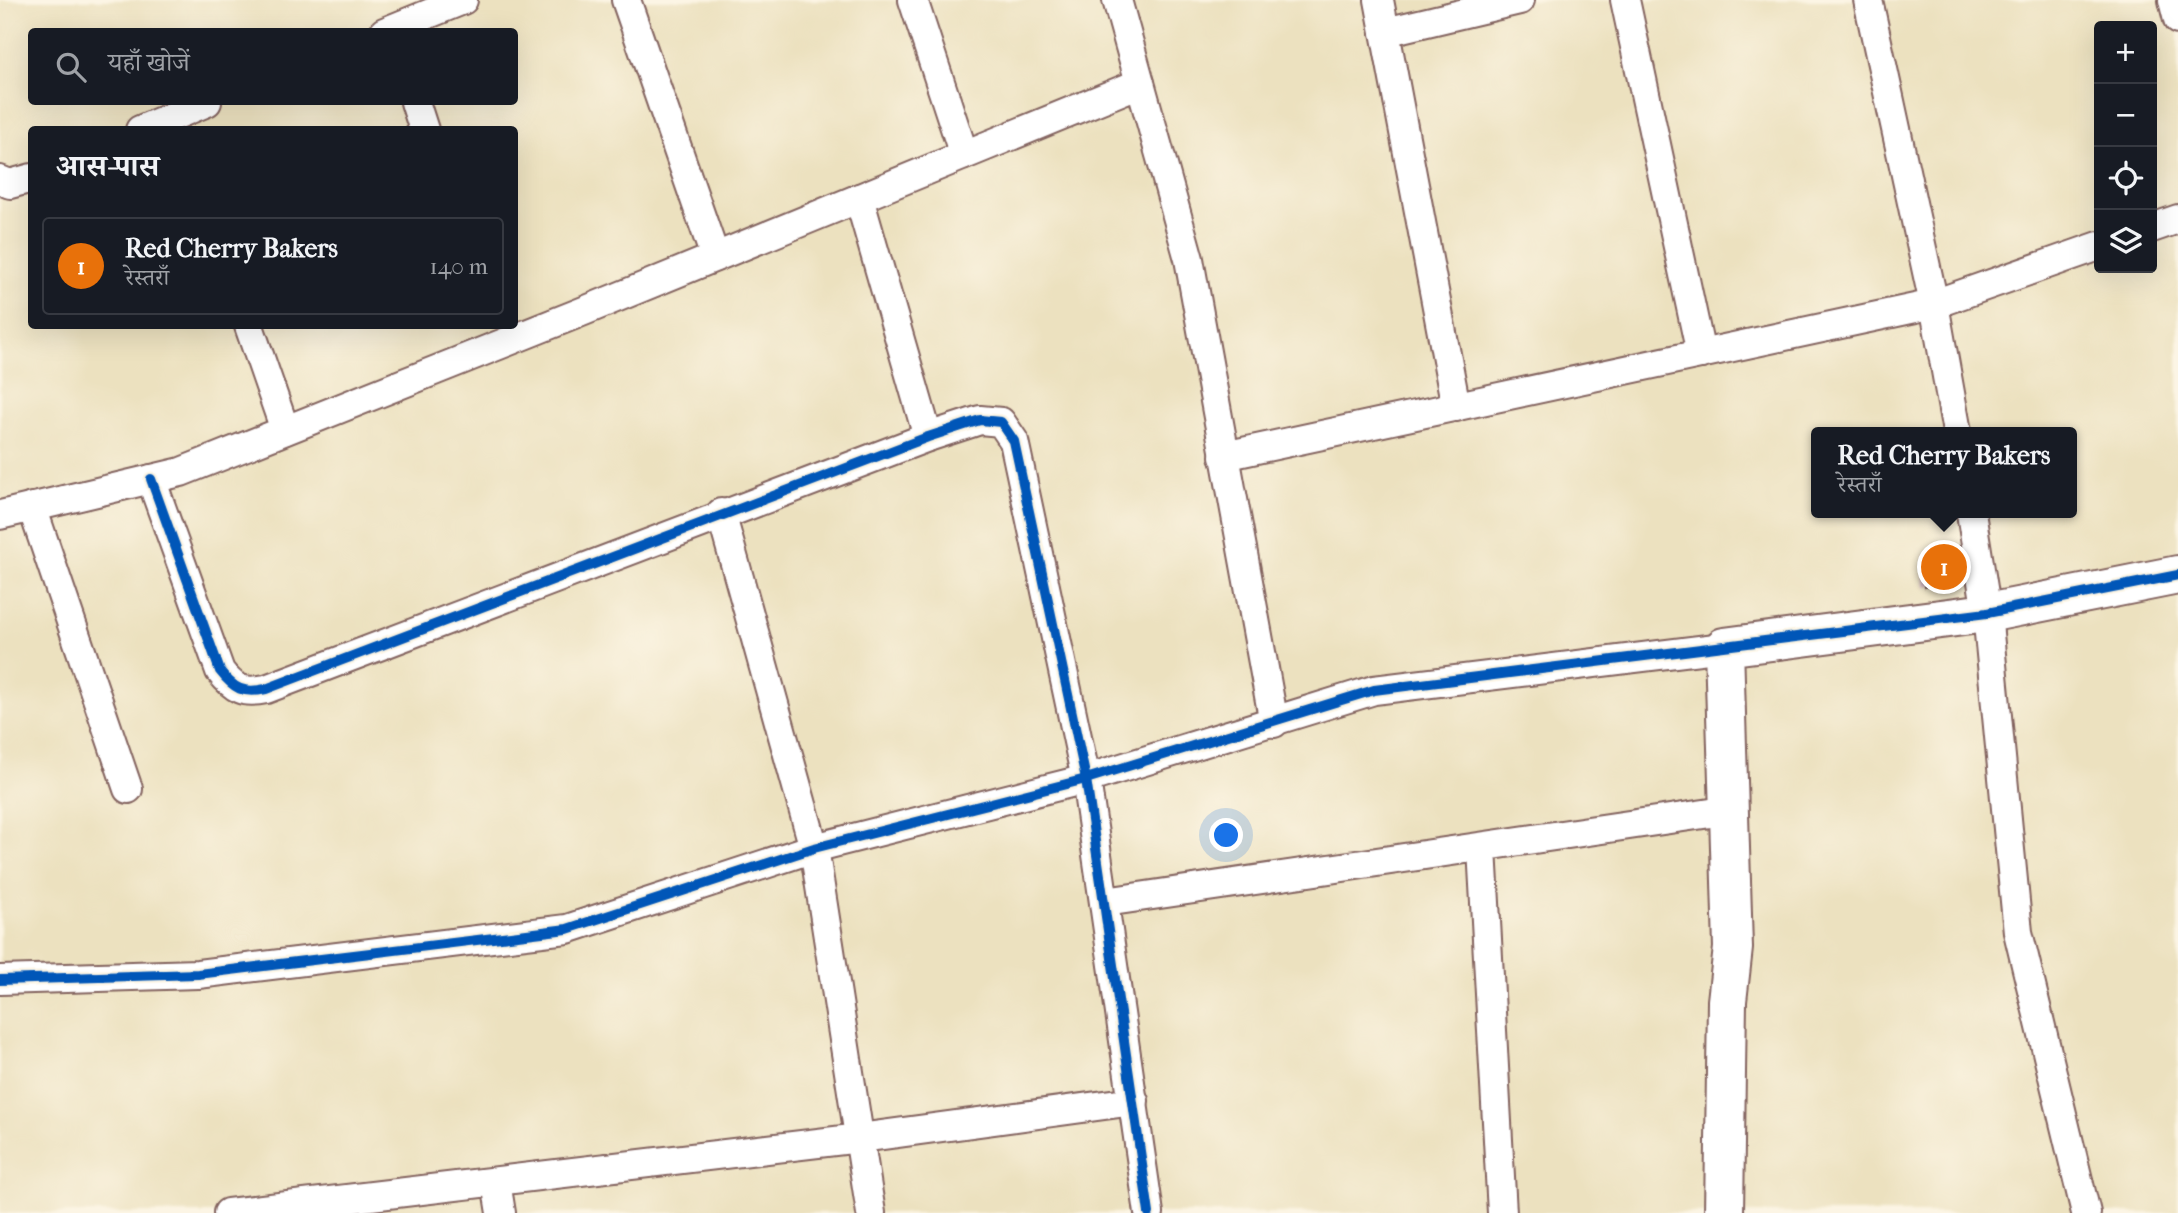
<!DOCTYPE html>
<html lang="hi">
<head>
<meta charset="utf-8">
<style>
	:root { --surface:#171b24; --page:#20242c; --text:#f1f3f6; --muted:#9ea1a6; --line:#363941; --accent:#d690ce }
	body { margin:0; font-family:"IM FELL French Canon","Noto Serif Devanagari",serif; background:var(--page); color:var(--text) }
	.controls { position:absolute; right:21px; top:21px; display:grid; overflow:hidden; border-radius:7px; box-shadow:0 7px 28px #0002 }
	.controls button { width:63px; height:63px; display:grid; place-items:center; padding:0; border:0; border-bottom:2px solid var(--line); background:var(--surface); color:var(--text); font:35px sans-serif }
	.you { position:absolute; left:1227px; top:836px; width:24px; height:24px; margin:-18px; border:5px solid #fff; border-radius:50%; background:#1a73e8; box-shadow:0 0 0 10px #1a73e833 }
	.badge { display:grid; place-items:center; width:46px; height:46px; border-radius:50%; background:var(--accent); color:#fff; font-size:23px; font-weight:700 }
	.pin { position:absolute; translate:-50% -50%; border:4px solid #fff; box-shadow:0 2px 7px #0006 }
	.popup { position:absolute; left:1811px; top:427px; width:266px; height:91px; box-sizing:border-box; display:grid; place-content:center; border-radius:7px; background:var(--surface); filter:drop-shadow(0 2px 5px #0005); font-size:23px; white-space:nowrap; color:var(--muted) }
	.popup b { font-size:26px; color:var(--text) }
	.popup::after { content:''; position:absolute; left:50%; top:100%; margin-left:-14px; border:14px solid transparent; border-top-color:var(--surface) }
	.list { margin:0; padding:0; list-style:none }
	h2 { display:flex; justify-content:space-between; align-items:center; height:91px; margin:0; padding:0 28px; font-size:30px }
	h2 small { font-size:23px; font-weight:400; color:var(--muted) }
	.list li { display:grid; grid-template-columns:46px 1fr auto; gap:21px; align-items:center; box-sizing:border-box; height:98px; margin:0 14px 14px; padding:0 14px; border:2px solid var(--line); border-radius:7px }
	.list b { display:block; font-size:26px; white-space:nowrap }
	.list p { margin:0; font-size:23px; white-space:nowrap; color:var(--muted) }
	.list em { font-size:23px; font-style:normal; color:var(--muted) }
	.icon { flex:none; width:38px; height:38px; fill:none; stroke:currentColor; stroke-width:2; stroke-linecap:round; stroke-linejoin:round }
	.map { position:relative; flex:none; width:2178px; height:1213px; overflow:hidden }
	.search { position:absolute; background:var(--surface); box-shadow:0 7px 28px #0002; left:28px; top:28px; width:490px; height:77px; display:flex; align-items:center; gap:18px; box-sizing:border-box; padding:0 24px; border-radius:7px; color:var(--muted); font-size:26px }
	.panel { position:absolute; background:var(--surface); box-shadow:0 7px 28px #0002; left:28px; top:126px; width:490px; height:203px; border-radius:7px }
	.map>svg:first-child { display:block }
	.building { fill:#c89dbc }
	.lines { fill:none; stroke-linecap:round; stroke-linejoin:round }
	.street-casing { stroke:#83635f; stroke-width:32 }
	.secondary-casing { stroke:#83635f; stroke-width:42 }
	.street { stroke:#fff; stroke-width:28 }
	.secondary { stroke:#fff; stroke-width:38 }
	.cycleway-casing { stroke:#fcf5e5; stroke-width:15 }
	.cycleway { stroke:#0057b8; stroke-width:10 }
</style>
</head>
<body>
<div class="map">
<svg width="2178" height="1213" viewBox="0 0 2178 1213">
	<rect width="100%" height="100%" fill="#fcf5e5"/>
	<filter id="ink" filterUnits="userSpaceOnUse"><feTurbulence type="fractalNoise" baseFrequency=".0143" numOctaves="2"/><feDisplacementMap in="SourceGraphic" scale="14" xChannelSelector="R" yChannelSelector="G"/><feConvolveMatrix kernelMatrix="1 2 1 2 8 2 1 2 1" color-interpolation-filters="sRGB"/></filter>
	<filter id="wash" filterUnits="userSpaceOnUse"><feTurbulence type="fractalNoise" baseFrequency=".00686" numOctaves="4" result="noise"/><feDisplacementMap in="SourceGraphic" scale="28" xChannelSelector="R" yChannelSelector="G"/><feGaussianBlur stdDeviation="1.57" result="paint"/><feColorMatrix in="noise" values="0 0 0 0 0 0 0 0 0 0 0 0 0 0 0 0 0 1.4 0 .05"/><feComposite in="paint" operator="in"/></filter>
	<g filter="url(#wash)">
		<rect width="100%" height="100%" fill="#ece1bf"/>
		<g id="blocks">
			<polygon class="building" points="1960,546 1964,578 1925,587 1924,555"/>
		</g>
	</g>
	<g filter="url(#ink)">
		<use href="#blocks" fill-opacity="0" stroke="#83635f" stroke-width="2"/>
		<g class="lines">
			<defs>
				<g id="street">
					<polyline points="626,0 715,257"/>
					<polyline points="913,0 964,155"/>
					<polyline points="1117,0 1189,259 1274,723"/>
					<polyline points="1379,0 1456,407"/>
					<polyline points="1625,0 1701,354"/>
					<polyline points="1868,0 1934,304 1957,432"/>
					<polyline points="2173,0 2178,20"/>
					<polyline points="384,32 463,0"/>
					<polyline points="1385,32 1520,0"/>
					<polyline points="415,102 424,130"/>
					<polyline points="140,130 207,102"/>
					<polyline points="0,180 10,184 32,178"/>
					<polyline points="859,198 928,437"/>
					<polyline points="2152,228 2178,219"/>
					<polyline points="249,326 285,430"/>
					<polyline points="1224,456 1934,304 2099,246"/>
					<path d="M 151,479 L 220,671 C 234,689 243,694 266,689 L 928,437 L 980,420 L 1001,422 L 1014,441 L 1086,779 L 1149,1213"/>
					<polyline points="32,507 128,789"/>
					<polyline points="721,513 814,848 871,1213"/>
					<polyline points="1971,513 1987,613 2018,932 2086,1213"/>
					<polyline points="0,515 181,472 584,311 1140,83"/>
					<polyline points="1482,848 1502,1213"/>
					<polyline points="1105,902 1731,810"/>
					<polyline points="0,980 198,974 567,929 814,848 1086,779 1374,690 1724,647"/>
					<polyline points="496,1182 501,1213"/>
					<polyline points="228,1213 860,1138 1134,1101"/>
				</g>
				<polyline id="secondary" points="1724,1213 1727,1001 1733,948 1724,647 1987,613 2178,575"/>
			</defs>
			<use href="#street" class="street-casing"/>
			<use href="#secondary" class="secondary-casing"/>
			<use href="#street" class="street"/>
			<use href="#secondary" class="secondary"/>
			<defs>
				<g id="cycleway">
					<path d="M 151,479 L 220,671 C 234,689 243,694 266,689 L 928,437 L 980,420 L 1001,422 L 1014,441 L 1086,779 L 1149,1213"/>
					<polyline points="0,980 198,974 567,929 814,848 1086,779 1374,690 1987,613 2178,575"/>
				</g>
			</defs>
			<use href="#cycleway" class="cycleway-casing"/>
			<use href="#cycleway" class="cycleway"/>
		</g>
	</g>
</svg>
<div class="controls">
<button>+</button>
<button>−</button>
<button><svg class="icon" aria-label="locate" viewBox="0 0 24 24"><circle cx="12" cy="12" r="6"/><path d="M12 2v4M12 18v4M2 12h4M18 12h4"/></svg></button>
<button><svg class="icon" aria-label="layers" viewBox="0 0 24 24"><path d="M12 4l9 5-9 5-9-5zM3 14l9 5 9-5"/></svg></button>
</div>
<div class="you"></div>
<div class="pin badge" style="left:1944px;top:567px;background:#e8710a">1</div>
<div class="popup"><b>Red Cherry Bakers</b>रेस्तराँ</div>
<div class="search"><svg class="icon" aria-label="search" viewBox="0 0 24 24"><circle cx="10" cy="10" r="6"/><path d="M15 15l6 6"/></svg>यहाँ खोजें</div>
<section class="panel">
<h2>आस-पास<small></small></h2>
<ul class="list">
<li><span class="badge" style="background:#e8710a">1</span><div><b>Red Cherry Bakers</b><p>रेस्तराँ</p></div><em>140 m</em></li>
</ul>
</section>
</div>
</body>
</html>
